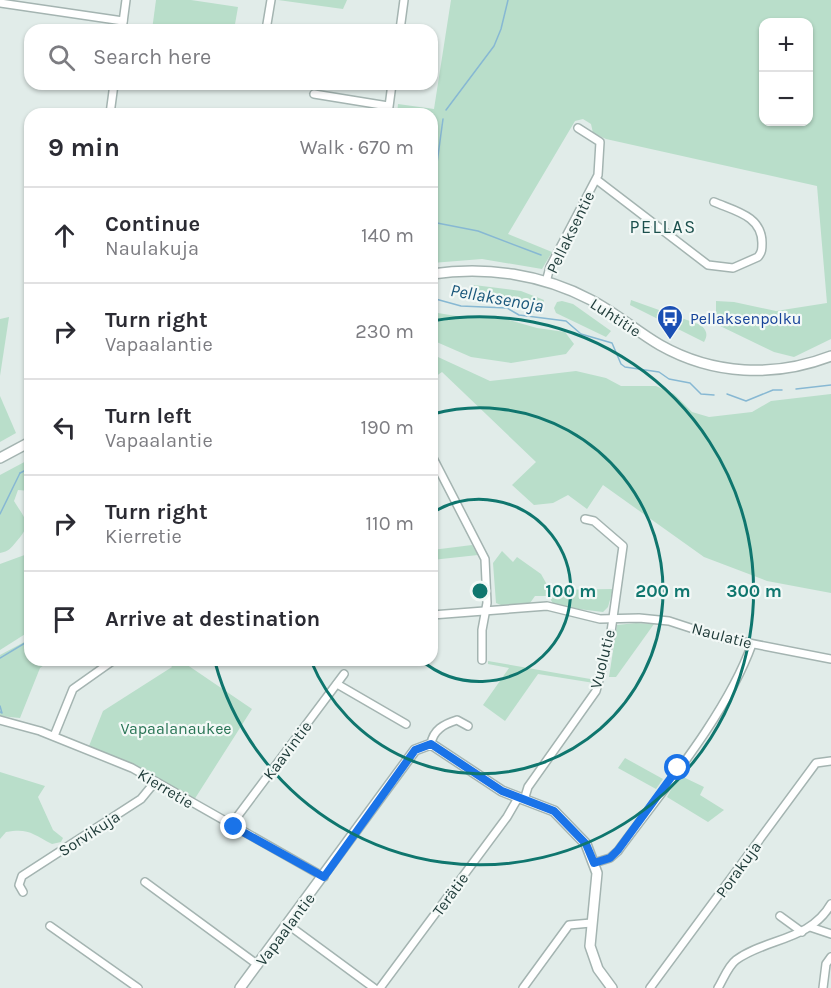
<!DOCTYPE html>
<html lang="en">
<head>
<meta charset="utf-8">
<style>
	:root { --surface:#fff; --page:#f2f2f3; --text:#2b2b33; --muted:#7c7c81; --line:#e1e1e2 }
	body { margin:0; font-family:Karla,sans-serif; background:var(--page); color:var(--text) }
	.controls { position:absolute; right:18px; top:18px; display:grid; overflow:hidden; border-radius:12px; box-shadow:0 2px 4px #0004 }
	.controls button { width:54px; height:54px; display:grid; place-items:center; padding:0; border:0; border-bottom:2px solid var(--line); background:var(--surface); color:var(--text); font:30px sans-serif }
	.stop { position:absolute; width:18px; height:18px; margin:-14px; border:4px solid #1a73e8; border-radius:50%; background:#fff }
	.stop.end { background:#1a73e8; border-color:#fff; box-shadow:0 2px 6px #0008 }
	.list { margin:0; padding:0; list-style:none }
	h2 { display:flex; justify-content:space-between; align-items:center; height:78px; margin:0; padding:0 24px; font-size:26px }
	h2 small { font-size:20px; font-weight:400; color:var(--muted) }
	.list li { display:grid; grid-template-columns:39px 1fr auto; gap:18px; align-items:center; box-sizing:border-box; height:96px; padding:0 24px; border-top:2px solid var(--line) }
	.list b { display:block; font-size:22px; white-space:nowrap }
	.list p { margin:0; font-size:20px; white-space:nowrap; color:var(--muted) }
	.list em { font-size:20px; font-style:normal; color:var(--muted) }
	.icon { flex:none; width:33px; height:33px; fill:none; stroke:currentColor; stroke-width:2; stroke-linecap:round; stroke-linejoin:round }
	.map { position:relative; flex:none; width:831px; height:988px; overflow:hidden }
	.search { position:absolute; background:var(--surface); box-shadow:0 2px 4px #0004; left:24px; top:24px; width:414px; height:66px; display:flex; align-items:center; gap:15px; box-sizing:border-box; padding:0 21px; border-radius:18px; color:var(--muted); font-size:22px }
	.panel { position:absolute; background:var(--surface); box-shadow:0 2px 4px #0004; left:24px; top:108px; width:414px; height:558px; border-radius:18px }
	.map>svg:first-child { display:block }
	.green { fill:#b9deca; fill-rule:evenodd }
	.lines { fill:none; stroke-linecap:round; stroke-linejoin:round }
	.stream { stroke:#87b8d3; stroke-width:1.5 }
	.minor-casing { stroke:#a4b4b1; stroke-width:10 }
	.tertiary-casing { stroke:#a4b4b1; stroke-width:12 }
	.minor { stroke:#fff; stroke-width:7 }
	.tertiary { stroke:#fff; stroke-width:9 }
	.route { stroke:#1a73e8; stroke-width:8 }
	.ring { fill:none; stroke:#0f766e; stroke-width:3 }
	.labels { text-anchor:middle; stroke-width:4.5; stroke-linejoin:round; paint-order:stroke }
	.street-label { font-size:16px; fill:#213d3b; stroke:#f2f8f6 }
	.transit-label { font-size:16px; fill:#164399; stroke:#f2f8f6; text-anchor:start }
	.park-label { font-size:16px; fill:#2a7556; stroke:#f2f8f6 }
	.neighbourhood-label { font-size:18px; letter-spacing:1.5px; fill:#1c504d; stroke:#f2f8f6 }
	.water-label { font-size:18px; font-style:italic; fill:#1a577b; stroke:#f2f8f6 }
	.centre { fill:#0f766e; stroke:#f2f8f6; stroke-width:3 }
	.ring-label { font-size:18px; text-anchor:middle; font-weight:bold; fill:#0f766e; stroke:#f2f8f6; stroke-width:4.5; stroke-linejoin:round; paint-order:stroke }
</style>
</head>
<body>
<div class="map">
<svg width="831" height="988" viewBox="0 0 831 988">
	<rect width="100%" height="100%" fill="#e1ece9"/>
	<g class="green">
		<polygon points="156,0 191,0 238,7 234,30 152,30"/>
		<polygon points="278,0 347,0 343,9"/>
		<path d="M 451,0 L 831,0 L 831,339 L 794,357 L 774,352 L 716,324 L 716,301 L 734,302 L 776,311 L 827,303 L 817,186 L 606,139 L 593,133 L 591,124 L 583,119 L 575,121 L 508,234 L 552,252 L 542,269 L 482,259 L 432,263 L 432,114 L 397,114 L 398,104 L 434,109 ZM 808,22 L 808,122 L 764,122 L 764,22 Z"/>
		<polygon points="474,285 521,291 544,300 543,306 534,313 509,301 495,304 469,300 467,292"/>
		<path d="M 631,300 L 701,325 C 707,331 708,335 704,342 L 630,305 Z"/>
		<polygon points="562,301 573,304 611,331 606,337 556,313 554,308 557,302"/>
		<polygon points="432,312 462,317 495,316 537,328 565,332 574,344 566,354 511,363 471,357 432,340"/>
		<polygon points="9,317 0,376 0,319"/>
		<polygon points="432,357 438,357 490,381 576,371 606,378 621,386 656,386 674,394 692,412 709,417 752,412 771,401 831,394 831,593 767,581 704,557 603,485 587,509 568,495 553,503 534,505 512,485 536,462 442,372 432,379"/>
		<polygon points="0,396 16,433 0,442"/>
		<path d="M 30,459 L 30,491 L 18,490 L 14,501 C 26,521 33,523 16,542 C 10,549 9,551 0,553 L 0,475 Z"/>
		<polygon points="472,545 478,555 432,560 432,550"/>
		<polygon points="502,551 513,562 517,557 541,574 550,590 613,589 608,607 603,612 554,606 549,596 535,596 530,603 501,605 496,603 493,563"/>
		<polygon points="30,553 30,631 0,650 0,564"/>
		<polygon points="636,623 654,624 616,677 609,677 617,625"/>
		<polygon points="30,639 30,660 51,660 40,668 20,718 0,716 0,655"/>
		<polygon points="167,660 180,660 252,709 194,800 135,766 89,746 103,711 172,667"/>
		<polygon points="488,661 596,680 594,683 538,674 505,721 483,705 509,668 488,664"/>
		<polygon points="625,758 663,779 656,789 618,768"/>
		<path d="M 0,772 L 45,786 L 38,797 L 53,830 L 63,838 L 61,842 L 52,844 C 32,834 29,828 6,832 L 0,839 Z"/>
		<polygon points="679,775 704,787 700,795 724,810 708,822 667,797"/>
	</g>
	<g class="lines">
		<g class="stream">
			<polyline points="446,110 494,46 501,29 508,0"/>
			<polyline points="432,200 443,119"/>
			<polyline points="432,222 478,231 541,255"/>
			<polyline points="432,298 461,306 507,308 519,315 566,321 581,334 612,343 621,364 625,367 659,372 669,379 690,383 701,394 714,395"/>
			<polyline points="796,389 831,385"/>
			<polyline points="727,394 746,401 773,390 782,390"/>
			<polyline points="20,473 30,468"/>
			<polyline points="0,514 20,473"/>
			<polyline points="0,658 30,640"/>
			<polyline points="0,706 2,713 0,712"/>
		</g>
		<defs>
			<g id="minor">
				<polyline points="0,3 123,21"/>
				<polyline points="122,30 126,0"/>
				<polyline points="266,30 271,0"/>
				<polyline points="400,30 404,0"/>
				<polyline points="244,84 254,84"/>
				<polyline points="314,94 388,106"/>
				<polyline points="110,114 114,84"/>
				<polyline points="388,114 392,84"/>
				<path d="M 597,180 L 708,265 L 733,268 L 758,257 C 762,252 762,249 762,243 C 762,216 735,211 714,202"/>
				<polyline points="546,282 550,267 598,175 600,142 578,128"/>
				<polyline points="432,456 485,559 487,603 482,630 482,660"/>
				<polyline points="432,615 547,606 600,619 639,618 669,621 718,637 831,659"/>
				<polyline points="337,684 406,724"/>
				<polyline points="0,720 40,731 132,768 324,877"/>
				<polyline points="54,736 73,689 114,660"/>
				<path d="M 431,744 C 433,730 444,724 457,720 L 468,726"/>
				<polyline points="524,800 528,787 596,691 610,639 623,546 594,521 585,519"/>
				<polyline points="231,825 344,674"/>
				<path d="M 594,863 L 610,858 L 618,851 C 663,790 727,714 752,644"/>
				<polyline points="145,882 258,965"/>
				<polyline points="23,892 19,885 22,876 141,799 155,782"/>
				<polyline points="780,916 802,932"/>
				<polyline points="287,924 374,988"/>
				<polyline points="50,926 138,988"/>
				<polyline points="810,927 831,934"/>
				<polyline points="380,988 507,817 518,798"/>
				<polyline points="523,988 569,925 591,923"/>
				<polyline points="650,988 816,763 831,761"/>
				<path d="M 718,988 C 723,980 728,966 736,960 C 766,938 810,941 831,904"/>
				<polyline points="823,988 826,964 831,957"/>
			</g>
			<g id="tertiary">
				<path d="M 432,274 C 486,266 542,274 591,300 C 616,313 636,331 660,345 C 713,375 774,378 831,356"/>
				<polyline points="0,458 30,442"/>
				<polyline points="240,988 415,750 431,744 502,791 554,811 586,844 597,873 590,946 598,969 612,988"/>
			</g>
		</defs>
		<use href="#minor" class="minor-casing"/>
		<use href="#tertiary" class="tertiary-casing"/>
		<use href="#minor" class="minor"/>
		<use href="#tertiary" class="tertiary"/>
	</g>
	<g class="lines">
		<polyline class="route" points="234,827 324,877 415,750 431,744 502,791 554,811 586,844 594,863 610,858 618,850 678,768"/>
	</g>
	<g class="ring">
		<path d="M432 513A91 91 0 1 1 421 660"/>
		<path d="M433 414A183 183 0 1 1 311 661"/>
		<path d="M432 321A274 274 0 1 1 215 662"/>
	</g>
	<defs>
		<symbol id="bus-pin" viewBox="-11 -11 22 30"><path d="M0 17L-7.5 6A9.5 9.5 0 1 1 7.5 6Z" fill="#1a4fb4" stroke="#f2f8f6"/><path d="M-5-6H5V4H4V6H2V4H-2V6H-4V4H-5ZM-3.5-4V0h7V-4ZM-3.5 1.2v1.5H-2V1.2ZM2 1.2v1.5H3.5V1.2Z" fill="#fff"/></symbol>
	</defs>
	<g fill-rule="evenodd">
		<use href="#bus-pin" x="655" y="303" width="30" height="40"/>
	</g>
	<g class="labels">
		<g class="street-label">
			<text transform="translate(570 232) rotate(-64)" y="6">Pellaksentie</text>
			<text transform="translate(616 317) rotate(33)" y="6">Luhtitie</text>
			<text transform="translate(722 635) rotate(15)" y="6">Naulatie</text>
			<text transform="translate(602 659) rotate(-76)" y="6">Vuolutie</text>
			<text transform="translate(287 750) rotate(-53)" y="6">Kaavintie</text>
			<text transform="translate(166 788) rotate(31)" y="6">Kierretie</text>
			<text transform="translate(89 833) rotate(-33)" y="6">Sorvikuja</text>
			<text transform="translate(738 869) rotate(-54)" y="6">Porakuja</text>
			<text transform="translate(450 894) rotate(-54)" y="6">Terätie</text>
			<text transform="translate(285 929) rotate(-53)" y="6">Vapaalantie</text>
		</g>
		<g class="transit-label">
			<text x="690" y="324">Pellaksenpolku</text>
		</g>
		<g class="park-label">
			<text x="176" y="734">Vapaalanaukee</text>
		</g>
		<g class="neighbourhood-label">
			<text x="663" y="233">PELLAS</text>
		</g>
		<g class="water-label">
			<text transform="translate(497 298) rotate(10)" y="6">Pellaksenoja</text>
		</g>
	</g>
	<circle cx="480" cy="591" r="9" class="centre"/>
	<g class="ring-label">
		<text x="571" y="597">100 m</text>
		<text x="663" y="597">200 m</text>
		<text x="754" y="597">300 m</text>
	</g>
</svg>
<div class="controls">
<button>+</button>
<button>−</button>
</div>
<div class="stop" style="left:678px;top:768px"></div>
<div class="stop end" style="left:234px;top:827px"></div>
<div class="search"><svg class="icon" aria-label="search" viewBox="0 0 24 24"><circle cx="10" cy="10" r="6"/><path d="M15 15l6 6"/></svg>Search here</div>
<section class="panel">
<h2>9 min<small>Walk · 670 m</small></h2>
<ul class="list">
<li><svg class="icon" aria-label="ahead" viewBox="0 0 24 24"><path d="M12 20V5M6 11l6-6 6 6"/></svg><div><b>Continue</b><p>Naulakuja</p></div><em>140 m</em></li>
<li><svg class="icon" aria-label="right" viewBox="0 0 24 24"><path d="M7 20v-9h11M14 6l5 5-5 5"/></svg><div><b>Turn right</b><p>Vapaalantie</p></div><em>230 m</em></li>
<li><svg class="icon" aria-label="left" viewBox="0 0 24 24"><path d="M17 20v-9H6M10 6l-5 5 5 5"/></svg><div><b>Turn left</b><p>Vapaalantie</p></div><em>190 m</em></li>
<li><svg class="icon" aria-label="right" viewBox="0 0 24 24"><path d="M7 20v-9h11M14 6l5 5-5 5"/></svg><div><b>Turn right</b><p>Kierretie</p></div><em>110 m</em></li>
<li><svg class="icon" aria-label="arrive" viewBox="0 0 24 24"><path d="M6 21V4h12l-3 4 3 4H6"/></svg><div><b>Arrive at destination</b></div></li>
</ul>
</section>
</div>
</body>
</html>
